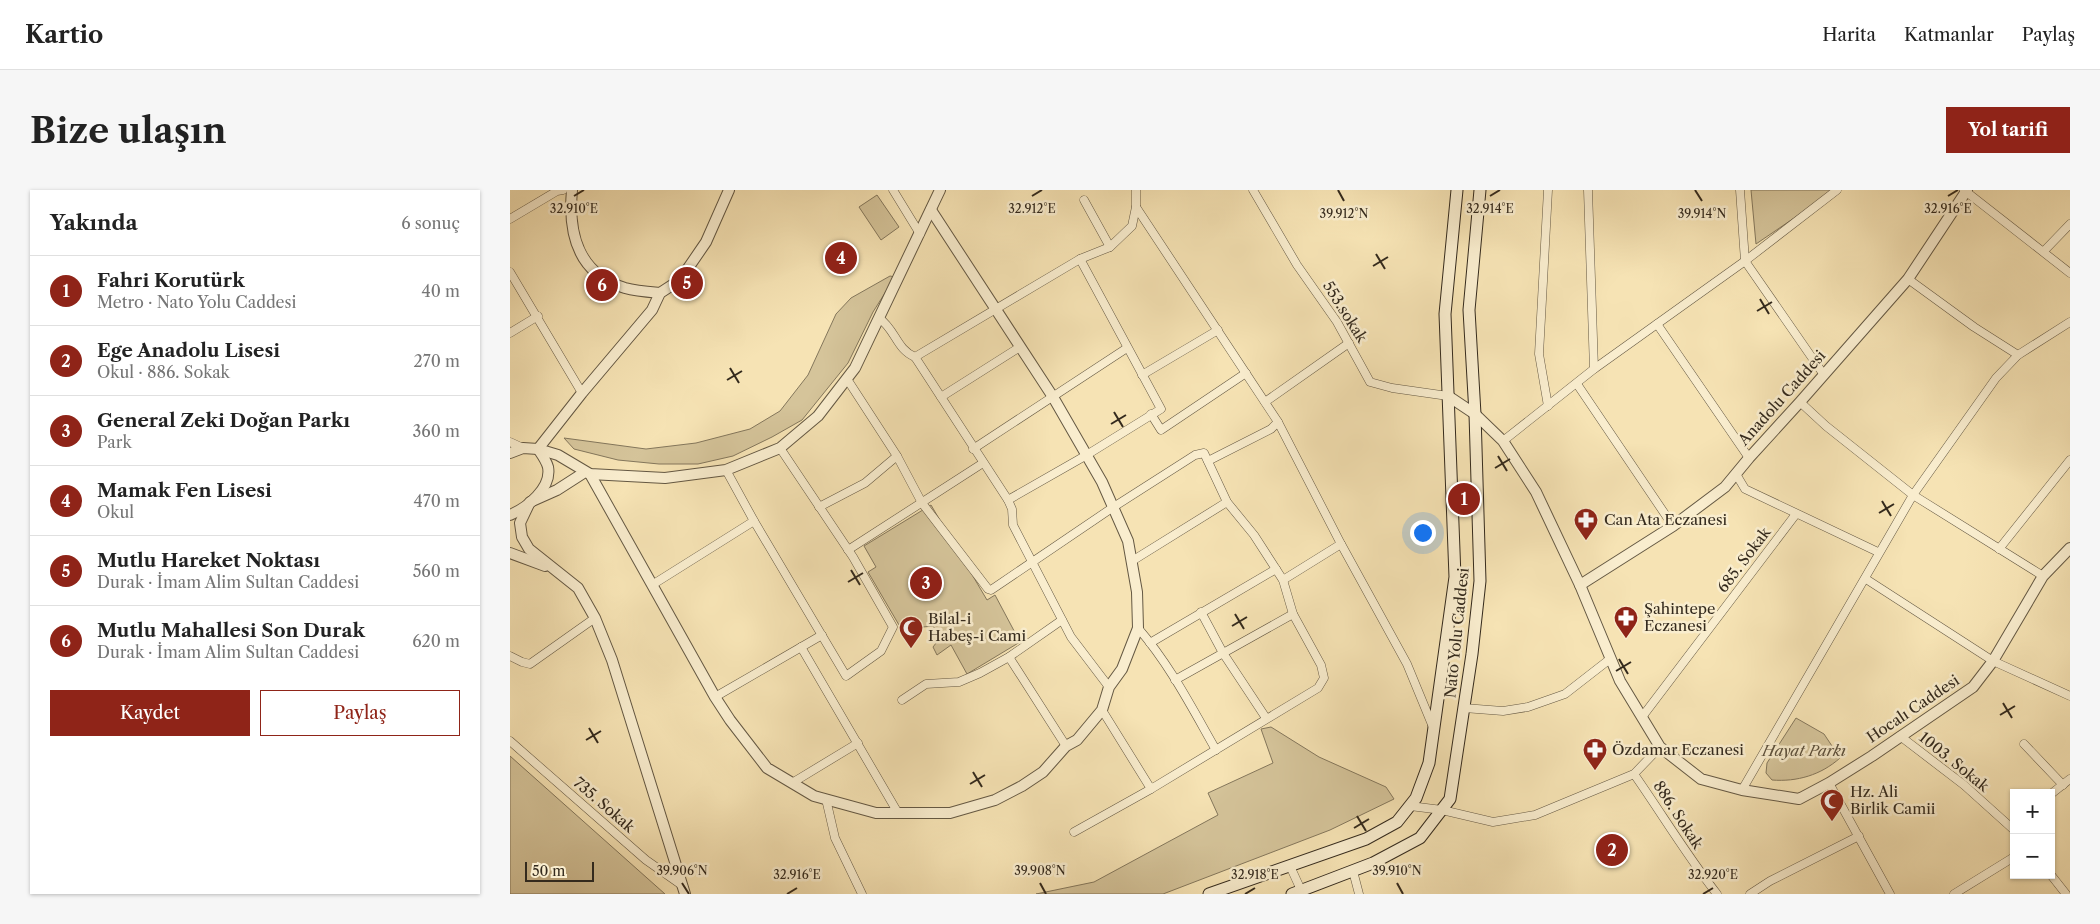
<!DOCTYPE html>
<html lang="tr">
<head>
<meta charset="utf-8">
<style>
	:root { --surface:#fff; --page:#f6f6f6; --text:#222; --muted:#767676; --line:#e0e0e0; --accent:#8f2418 }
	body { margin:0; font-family:"Libre Caslon Text",serif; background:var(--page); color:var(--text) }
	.controls { position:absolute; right:15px; bottom:15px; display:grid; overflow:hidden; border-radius:0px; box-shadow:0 1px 4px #0004 }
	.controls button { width:45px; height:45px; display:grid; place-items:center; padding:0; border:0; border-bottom:1px solid var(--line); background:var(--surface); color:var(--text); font:25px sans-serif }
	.scale { position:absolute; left:15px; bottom:12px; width:69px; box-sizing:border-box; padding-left:5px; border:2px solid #342a1d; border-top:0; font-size:14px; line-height:18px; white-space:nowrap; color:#342a1d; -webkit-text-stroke:4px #f9edce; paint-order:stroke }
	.you { position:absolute; left:912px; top:342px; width:18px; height:18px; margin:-12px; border:4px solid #fff; border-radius:50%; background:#1a73e8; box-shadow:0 0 0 8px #1a73e833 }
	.badge { display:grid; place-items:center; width:32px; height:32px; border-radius:50%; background:var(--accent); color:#fff; font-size:16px; font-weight:700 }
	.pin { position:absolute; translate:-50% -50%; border:2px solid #fff; box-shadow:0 1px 5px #0006 }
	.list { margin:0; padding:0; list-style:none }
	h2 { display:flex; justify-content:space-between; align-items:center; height:65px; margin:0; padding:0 20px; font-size:21px }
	h2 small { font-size:16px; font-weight:400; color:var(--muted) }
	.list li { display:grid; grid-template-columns:32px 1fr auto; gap:15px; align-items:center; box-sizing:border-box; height:70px; padding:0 20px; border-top:1px solid var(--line) }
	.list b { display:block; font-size:19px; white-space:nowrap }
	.list p { margin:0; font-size:16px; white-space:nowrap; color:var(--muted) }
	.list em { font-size:16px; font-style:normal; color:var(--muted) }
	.actions { display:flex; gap:10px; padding:15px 20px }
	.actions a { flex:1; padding:11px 0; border:1px solid var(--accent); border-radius:0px; text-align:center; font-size:18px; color:var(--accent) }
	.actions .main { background:var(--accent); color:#fff }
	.map { position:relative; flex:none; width:1560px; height:704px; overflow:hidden; border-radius:0px }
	header { display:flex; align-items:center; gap:30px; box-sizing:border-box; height:70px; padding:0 25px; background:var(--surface); border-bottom:1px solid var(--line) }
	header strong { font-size:24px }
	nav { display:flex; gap:28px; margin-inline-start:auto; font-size:18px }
	.intro { display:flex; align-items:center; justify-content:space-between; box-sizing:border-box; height:120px; padding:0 30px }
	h1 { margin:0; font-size:35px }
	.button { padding:12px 22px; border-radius:0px; background:var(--accent); color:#fff; font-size:18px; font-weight:700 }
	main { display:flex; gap:30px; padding:0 30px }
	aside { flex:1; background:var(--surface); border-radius:0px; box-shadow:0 1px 4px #0004 }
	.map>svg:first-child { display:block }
	.green { fill:#d5c49a; stroke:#84775c }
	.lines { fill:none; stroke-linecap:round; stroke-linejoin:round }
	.minor-casing { stroke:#645843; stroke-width:9 }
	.tertiary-casing { stroke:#645843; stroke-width:12 }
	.secondary-casing { stroke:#342a1d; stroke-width:13 }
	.minor { stroke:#f9edce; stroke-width:8 }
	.tertiary { stroke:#f9edce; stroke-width:10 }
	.secondary { stroke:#f9edce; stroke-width:11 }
	.ticks { fill:none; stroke:#342a1d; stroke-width:2 }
	.labels { text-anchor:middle; stroke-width:5; stroke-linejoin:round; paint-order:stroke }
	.street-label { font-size:15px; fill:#342a1d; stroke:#f9edce }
	.poi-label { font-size:15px; fill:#342a1d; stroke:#f9edce; text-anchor:start }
	.park-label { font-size:15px; font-style:italic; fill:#5c503c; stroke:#f9edce }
	.ticks-label { font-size:12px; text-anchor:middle; fill:#342a1d; stroke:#f9edce; stroke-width:5; stroke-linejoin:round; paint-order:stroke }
</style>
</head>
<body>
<header>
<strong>Kartio</strong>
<nav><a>Harita</a><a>Katmanlar</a><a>Paylaş</a></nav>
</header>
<div class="intro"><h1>Bize ulaşın</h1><a class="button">Yol tarifi</a></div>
<main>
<aside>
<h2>Yakında<small>6 sonuç</small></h2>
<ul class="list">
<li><span class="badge">1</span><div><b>Fahri Korutürk</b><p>Metro · Nato Yolu Caddesi</p></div><em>40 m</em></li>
<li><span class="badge">2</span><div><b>Ege Anadolu Lisesi</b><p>Okul · 886. Sokak</p></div><em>270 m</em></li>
<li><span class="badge">3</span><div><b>General Zeki Doğan Parkı</b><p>Park</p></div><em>360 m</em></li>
<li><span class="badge">4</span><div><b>Mamak Fen Lisesi</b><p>Okul</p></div><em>470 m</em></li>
<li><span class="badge">5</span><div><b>Mutlu Hareket Noktası</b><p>Durak · İmam Alim Sultan Caddesi</p></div><em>560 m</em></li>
<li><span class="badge">6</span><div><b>Mutlu Mahallesi Son Durak</b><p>Durak · İmam Alim Sultan Caddesi</p></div><em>620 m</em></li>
</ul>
<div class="actions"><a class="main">Kaydet</a><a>Paylaş</a></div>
</aside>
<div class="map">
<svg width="1560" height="704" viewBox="0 0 1560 704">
	<rect width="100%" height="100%" fill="#f6e3b4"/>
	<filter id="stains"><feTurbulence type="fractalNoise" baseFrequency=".004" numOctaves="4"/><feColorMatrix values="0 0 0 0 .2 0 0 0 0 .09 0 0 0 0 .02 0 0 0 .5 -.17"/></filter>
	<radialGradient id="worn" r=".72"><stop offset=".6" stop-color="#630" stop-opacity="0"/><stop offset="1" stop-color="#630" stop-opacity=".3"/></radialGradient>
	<g class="green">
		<polygon points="1241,0 1322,0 1290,24 1246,54"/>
		<polygon points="367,5 389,37 371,50 349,17"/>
		<polygon points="380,86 385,87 363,122 338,173 292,230 262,247 223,266 188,274 149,274 108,270 64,259 54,248 136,259 186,253 240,239 270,221 298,185 326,124 341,108"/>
		<polygon points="421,315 477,410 485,405 510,452 457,484 441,455 427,465 423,457 430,448 423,436 413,437 389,435 358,382 366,377 354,356"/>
		<path d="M 1286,528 L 1314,544 L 1330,568 C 1311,585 1287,592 1262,590 L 1256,583 L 1257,573 Z"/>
		<polygon points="761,537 809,567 876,597 884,609 820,640 653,704 526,704 584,692 708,625 698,603 763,573 751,539"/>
		<polygon points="0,566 155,704 0,704"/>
	</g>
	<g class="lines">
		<defs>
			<g id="minor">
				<polyline points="383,0 410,44"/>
				<polyline points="743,0 787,75 827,132 860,192 882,198 938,206"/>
				<polyline points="1038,0 1029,164 1038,216"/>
				<polyline points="1078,0 1084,179"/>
				<polyline points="1230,0 1235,71 1314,185"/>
				<polyline points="1454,0 1560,83"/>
				<polyline points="574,10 600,57"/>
				<polyline points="626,17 768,232 831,354 897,474 923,537"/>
				<polyline points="0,29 47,1 53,0"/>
				<polyline points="1534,61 1560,34"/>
				<polyline points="0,82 72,203"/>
				<polyline points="1398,89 1464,137 1508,165"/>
				<path d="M 369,128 C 386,140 386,159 405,167"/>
				<polyline points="1147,134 1239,268"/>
				<polyline points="0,143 28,126"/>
				<polyline points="632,185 708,140"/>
				<polyline points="337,189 387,266 412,313 478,399 481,400 602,318 685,265 694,263 717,312 744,345 773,390 783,424 811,475 814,488 808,498 641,599 592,520"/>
				<polyline points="1067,194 1163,336"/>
				<polyline points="431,207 510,157"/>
				<polyline points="755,212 839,153"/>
				<polyline points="1290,212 1316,236 1403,305 1533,386"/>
				<polyline points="641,224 651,240 736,183"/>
				<polyline points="993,251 1084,179 1235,71 1327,0"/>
				<polyline points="0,252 13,258"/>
				<polyline points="463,259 617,158"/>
				<polyline points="698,271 761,239 768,232"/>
				<polyline points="216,280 244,331 336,486 371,461 383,437 343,367 270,258"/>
				<polyline points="1226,284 1235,299 1368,362"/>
				<polyline points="498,310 575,266 651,219 570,69"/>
				<polyline points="309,317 355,293 387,266"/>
				<polyline points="1489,359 1560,270"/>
				<polyline points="338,360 473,273"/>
				<polyline points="622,371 717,312"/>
				<polyline points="1356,389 1483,471 1560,506"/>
				<polyline points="773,390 831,354"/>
				<polyline points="142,395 244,331"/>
				<polyline points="691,422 713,463 756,528"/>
				<path d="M 628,438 C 660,475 682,518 706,560"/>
				<polyline points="640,453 766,379"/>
				<polyline points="291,457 388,623"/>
				<polyline points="0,466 12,472 20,474 85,428"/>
				<polyline points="499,467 556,556"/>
				<polyline points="665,490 783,424"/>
				<polyline points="599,497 561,447 503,335 502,319 498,310 405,167 570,69 600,57 622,36 626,17 626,0"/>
				<polyline points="205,507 312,445"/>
				<polyline points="392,510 416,494 449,492 470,483 499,467 552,430"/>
				<polyline points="954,518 993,521 1018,517 1055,504 1100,469"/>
				<polyline points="1132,527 1286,324"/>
				<polyline points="1390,546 1454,595 1504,640"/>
				<polyline points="0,551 136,670 173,696"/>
				<polyline points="1514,554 1553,595"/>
				<path d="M 1124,584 C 1152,624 1177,666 1207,704"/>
				<polyline points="282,593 348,553"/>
				<polyline points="1319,593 1380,704"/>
				<polyline points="1232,600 1403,305 1486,188 1508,165 1560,132"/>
				<polyline points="1541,604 1560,589"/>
				<polyline points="316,609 325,648 352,704"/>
				<polyline points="900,616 932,620 983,632 1025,625 1124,584 1150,557"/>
				<polyline points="564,642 641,599"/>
				<polyline points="780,676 791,700"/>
				<polyline points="843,681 849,704"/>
				<polyline points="1541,685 1556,704"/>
				<polyline points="1240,704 1260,691 1349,646"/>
				<polyline points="1444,704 1504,667"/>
			</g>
			<g id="tertiary">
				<path d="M 62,0 C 58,44 68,84 115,98 C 126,101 139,102 150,103"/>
				<polyline points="938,206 965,224 993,251 1026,302 1070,395 1110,491 1150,557 1191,589 1232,600 1289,609 1319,593 1362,566 1463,497 1483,471 1533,386 1560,358"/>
				<polyline points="28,259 72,203 142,120 150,103 170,90 196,52 219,0"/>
				<polyline points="0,263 13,258 28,259 48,265 80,284 155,288 216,280 270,258 308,226 345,178 430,0"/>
				<polyline points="75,282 47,300 20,312 10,333 12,347 19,359 68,398 85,428 102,470 175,704"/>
				<polyline points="80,284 205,507 220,530 257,578 304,606 366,623 440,623 485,610 512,596 533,582 556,556 567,550 592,520 599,497 612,479 628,438 627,402 618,351 592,292 543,207 421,20"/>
				<path d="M 0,325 C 17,318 42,298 38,277 C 36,270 32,265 28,259"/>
				<polyline points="0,363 35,376"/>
				<polyline points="1070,395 1163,336 1215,297 1239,268 1290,212 1398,89 1457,0"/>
			</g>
			<g id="secondary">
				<polyline points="699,704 856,649 887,632 906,608 919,573 945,387 935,124 947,0"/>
				<polyline points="782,704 863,673 910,648 940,609 962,464 970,391 965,224 959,120 970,0"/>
			</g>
		</defs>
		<use href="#minor" class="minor-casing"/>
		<use href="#tertiary" class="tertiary-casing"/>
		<use href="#secondary" class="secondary-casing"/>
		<use href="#minor" class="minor"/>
		<use href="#tertiary" class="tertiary"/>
		<use href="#secondary" class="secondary"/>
	</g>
	<path class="ticks" d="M 828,0 L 834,11M 1185,0 L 1192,11M 64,6 L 74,0M 522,6 L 532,0M 980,6 L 990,0M 1438,6 L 1448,0M 866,64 L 875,79M 863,76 L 878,67M 1250,109 L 1259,124M 1247,121 L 1262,112M 220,178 L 229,193M 217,190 L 232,181M 604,222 L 613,237M 601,234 L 616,225M 988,266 L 997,281M 985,278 L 1000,269M 1372,311 L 1381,326M 1369,323 L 1384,314M 341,380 L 350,395M 338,392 L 353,383M 725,424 L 734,439M 722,436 L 737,427M 1109,469 L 1118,484M 1106,481 L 1121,472M 1493,513 L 1502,528M 1490,525 L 1505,516M 79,538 L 88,553M 76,550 L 91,541M 463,582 L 472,597M 460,594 L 475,585M 847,626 L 856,641M 844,638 L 859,629M 172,693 L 179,704M 530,693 L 536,704M 887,693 L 893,704M 277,704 L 287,698M 735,704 L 745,698M 1193,704 L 1203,698"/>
	<defs>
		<symbol id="pharmacy-pin" viewBox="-11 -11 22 30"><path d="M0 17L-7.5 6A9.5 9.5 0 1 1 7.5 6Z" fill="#8f2418" stroke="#f9edce"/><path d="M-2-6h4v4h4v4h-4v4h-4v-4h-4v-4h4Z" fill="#fff"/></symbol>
		<symbol id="mosque-pin" viewBox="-11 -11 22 30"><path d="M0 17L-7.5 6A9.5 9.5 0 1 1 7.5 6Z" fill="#8f2418" stroke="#f9edce"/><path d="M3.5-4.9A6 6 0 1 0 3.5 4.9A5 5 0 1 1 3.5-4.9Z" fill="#fff"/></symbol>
	</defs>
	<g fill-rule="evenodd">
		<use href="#pharmacy-pin" x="1062" y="316" width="28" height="38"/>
		<use href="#pharmacy-pin" x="1102" y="414" width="28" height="38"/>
		<use href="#mosque-pin" x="387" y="424" width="28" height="38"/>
		<use href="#pharmacy-pin" x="1071" y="546" width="28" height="38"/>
		<use href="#mosque-pin" x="1308" y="597" width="28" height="38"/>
	</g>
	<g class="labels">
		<g class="street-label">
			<text transform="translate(835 122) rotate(58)" y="5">553.sokak</text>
			<text transform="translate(1272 208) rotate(-48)" y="5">Anadolu Caddesi</text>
			<text transform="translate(1234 370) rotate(-53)" y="5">685. Sokak</text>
			<text transform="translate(947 443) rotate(-84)" y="5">Nato Yolu Caddesi</text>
			<text transform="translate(1403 519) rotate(-34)" y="5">Hocalı Caddesi</text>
			<text transform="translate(1444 572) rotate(39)" y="5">1003. Sokak</text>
			<text transform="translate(94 615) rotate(41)" y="5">735. Sokak</text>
			<text transform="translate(1168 625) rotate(57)" y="5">886. Sokak</text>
		</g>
		<g class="poi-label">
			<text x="1094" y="335">Can Ata Eczanesi</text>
			<text x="1134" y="424">Şahintepe<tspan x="1134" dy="17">Eczanesi</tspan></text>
			<text x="418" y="434">Bilal-i<tspan x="418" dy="17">Habeş-i Cami</tspan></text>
			<text x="1102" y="565">Özdamar Eczanesi</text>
			<text x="1340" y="607">Hz. Ali<tspan x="1340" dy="17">Birlik Camii</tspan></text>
		</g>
		<g class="park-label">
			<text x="1294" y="566">Hayat Parkı</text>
		</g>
	</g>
	<g class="ticks-label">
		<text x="64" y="23">32.910°E</text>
		<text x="522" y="23">32.912°E</text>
		<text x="980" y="23">32.914°E</text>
		<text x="1438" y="23">32.916°E</text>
		<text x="834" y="28">39.912°N</text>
		<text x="1192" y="28">39.914°N</text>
		<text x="172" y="685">39.906°N</text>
		<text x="530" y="685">39.908°N</text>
		<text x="887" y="685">39.910°N</text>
		<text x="287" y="689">32.916°E</text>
		<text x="745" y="689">32.918°E</text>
		<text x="1203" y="689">32.920°E</text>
	</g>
	<rect width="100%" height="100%" filter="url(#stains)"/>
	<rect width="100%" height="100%" fill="url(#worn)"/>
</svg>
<div class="controls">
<button>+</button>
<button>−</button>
</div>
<div class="scale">50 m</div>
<div class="you"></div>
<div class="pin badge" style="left:954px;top:309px">1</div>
<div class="pin badge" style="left:1102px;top:660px">2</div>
<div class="pin badge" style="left:416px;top:393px">3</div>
<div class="pin badge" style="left:331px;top:68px">4</div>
<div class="pin badge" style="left:177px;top:93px">5</div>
<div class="pin badge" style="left:92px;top:95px">6</div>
</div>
</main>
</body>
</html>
